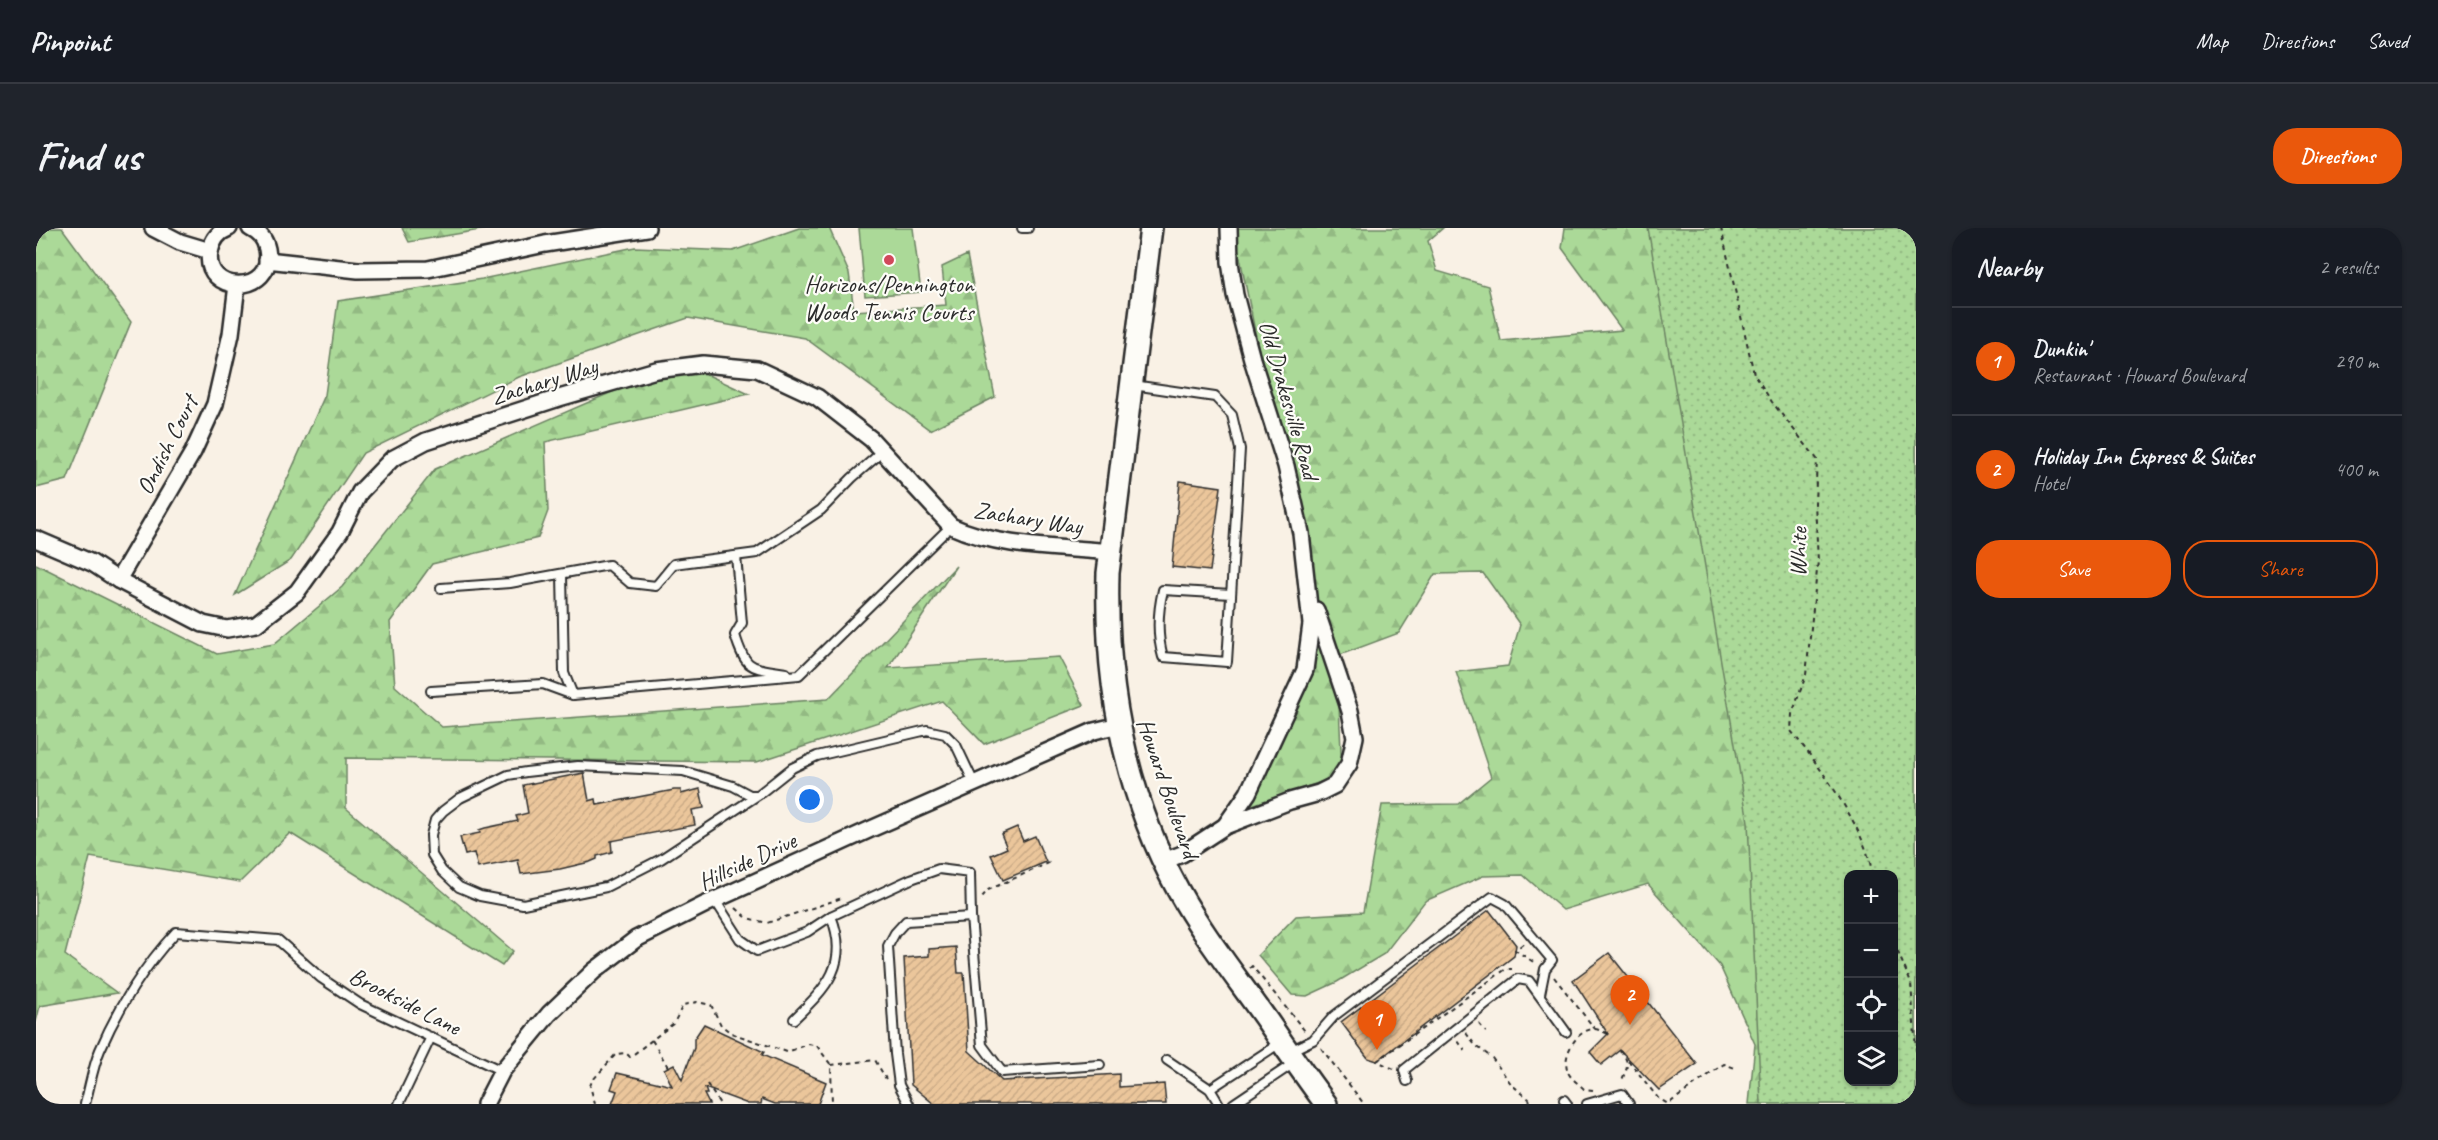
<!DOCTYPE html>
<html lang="en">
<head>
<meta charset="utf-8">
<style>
	:root { --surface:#171b24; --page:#20242c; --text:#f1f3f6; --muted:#9ea1a6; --line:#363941; --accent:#ea580c }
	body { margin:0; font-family:Caveat,sans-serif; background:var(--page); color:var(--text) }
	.controls { position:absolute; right:18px; bottom:18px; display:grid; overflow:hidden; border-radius:12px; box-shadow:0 2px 4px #0004 }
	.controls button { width:54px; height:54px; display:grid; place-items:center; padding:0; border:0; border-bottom:2px solid var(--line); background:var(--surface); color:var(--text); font:30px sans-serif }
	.you { position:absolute; left:774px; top:572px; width:21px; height:21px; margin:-15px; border:4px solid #fff; border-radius:50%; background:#1a73e8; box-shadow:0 0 0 9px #1a73e833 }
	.badge { display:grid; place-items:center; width:39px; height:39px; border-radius:50%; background:var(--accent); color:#fff; font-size:20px; font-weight:700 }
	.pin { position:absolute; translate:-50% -50px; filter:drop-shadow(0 2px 3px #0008) }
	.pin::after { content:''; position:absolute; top:32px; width:21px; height:18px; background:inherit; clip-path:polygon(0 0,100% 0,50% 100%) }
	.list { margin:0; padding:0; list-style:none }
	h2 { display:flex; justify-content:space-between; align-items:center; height:78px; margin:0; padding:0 24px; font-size:26px }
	h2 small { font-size:20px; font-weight:400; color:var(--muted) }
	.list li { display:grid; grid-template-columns:39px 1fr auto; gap:18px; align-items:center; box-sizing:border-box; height:108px; padding:0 24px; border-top:2px solid var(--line) }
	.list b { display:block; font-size:22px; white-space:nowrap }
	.list p { margin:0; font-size:20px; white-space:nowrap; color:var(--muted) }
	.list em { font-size:20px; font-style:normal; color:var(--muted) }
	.actions { display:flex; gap:12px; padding:18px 24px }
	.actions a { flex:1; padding:14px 0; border:2px solid var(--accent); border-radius:24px; text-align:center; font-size:21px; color:var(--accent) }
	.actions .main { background:var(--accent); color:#fff }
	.icon { flex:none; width:33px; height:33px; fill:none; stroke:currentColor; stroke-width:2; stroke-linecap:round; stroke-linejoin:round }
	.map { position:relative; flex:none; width:1880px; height:876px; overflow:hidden; border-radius:24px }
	header { display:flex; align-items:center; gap:36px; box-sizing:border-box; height:84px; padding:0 30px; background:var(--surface); border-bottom:2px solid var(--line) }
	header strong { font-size:28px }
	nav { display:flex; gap:33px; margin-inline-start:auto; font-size:21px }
	.intro { display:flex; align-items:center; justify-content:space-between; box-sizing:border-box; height:144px; padding:0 36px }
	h1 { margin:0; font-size:42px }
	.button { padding:15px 27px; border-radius:24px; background:var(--accent); color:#fff; font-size:21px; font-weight:700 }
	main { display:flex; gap:36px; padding:0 36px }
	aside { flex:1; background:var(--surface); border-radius:24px; box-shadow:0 2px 4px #0004 }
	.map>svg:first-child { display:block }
	.forest { fill:url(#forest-firs); stroke:#6b8262; stroke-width:1.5; fill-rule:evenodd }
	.park { fill:url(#park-dots); stroke:#6b8262; stroke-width:1.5; fill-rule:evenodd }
	.garden { fill:#abd998; stroke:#6b8262; stroke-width:1.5 }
	.building { fill:url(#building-hatch); stroke:#2b2b2b; stroke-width:1.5 }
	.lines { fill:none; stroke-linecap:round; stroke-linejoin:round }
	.lane-casing { stroke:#2b2b2b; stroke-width:12 }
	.street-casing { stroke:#2b2b2b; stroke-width:20 }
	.secondary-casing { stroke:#2b2b2b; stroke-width:26 }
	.path { stroke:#2b2b2b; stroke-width:2; stroke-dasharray:4.5 4.5; stroke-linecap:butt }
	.lane { stroke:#fdfcf7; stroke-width:8 }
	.street { stroke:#fdfcf7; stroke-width:15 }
	.secondary { stroke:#fdfcf7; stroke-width:21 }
	.poi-dot { fill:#d1495b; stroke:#fdfcf7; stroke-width:2 }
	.labels { text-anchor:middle; stroke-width:4.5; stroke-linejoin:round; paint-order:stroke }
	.poi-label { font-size:24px; fill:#2b2b2b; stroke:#fdfcf7 }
	.street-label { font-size:24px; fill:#2b2b2b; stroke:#fdfcf7 }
</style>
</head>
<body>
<header>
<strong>Pinpoint</strong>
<nav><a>Map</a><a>Directions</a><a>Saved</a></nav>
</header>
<div class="intro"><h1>Find us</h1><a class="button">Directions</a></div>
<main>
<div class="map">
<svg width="1880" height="876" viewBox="0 0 1880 876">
	<defs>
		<pattern id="forest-firs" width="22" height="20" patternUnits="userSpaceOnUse" patternTransform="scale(1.5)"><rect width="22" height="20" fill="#abd998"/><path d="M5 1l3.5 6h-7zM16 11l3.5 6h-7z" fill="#93ba83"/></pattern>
		<pattern id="park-dots" width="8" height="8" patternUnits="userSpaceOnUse" patternTransform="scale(1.5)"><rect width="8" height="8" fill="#abd998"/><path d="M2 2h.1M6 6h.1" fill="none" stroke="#93ba83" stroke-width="1.8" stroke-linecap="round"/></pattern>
		<pattern id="building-hatch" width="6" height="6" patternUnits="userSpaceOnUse" patternTransform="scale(1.5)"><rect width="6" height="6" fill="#ebc69b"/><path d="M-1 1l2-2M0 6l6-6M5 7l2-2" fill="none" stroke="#caaa86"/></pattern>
	</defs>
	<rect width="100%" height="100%" fill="#f9f1e5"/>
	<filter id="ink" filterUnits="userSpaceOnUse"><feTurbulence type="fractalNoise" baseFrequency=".0167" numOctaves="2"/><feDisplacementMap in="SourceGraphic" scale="12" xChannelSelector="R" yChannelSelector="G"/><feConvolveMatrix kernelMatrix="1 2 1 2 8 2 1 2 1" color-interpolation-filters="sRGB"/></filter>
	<g filter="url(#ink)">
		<g class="forest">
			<polygon points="0,0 26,0 95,94 31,252 0,260"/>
			<polygon points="366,0 456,0 373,14"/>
			<polygon points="763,0 793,0 813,45 818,83 910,77 906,39 931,27 959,169 894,202 769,110 652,90 483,149 327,225 255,332 199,367 289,167 302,73 446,51 599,19 697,23"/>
			<path d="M 1198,0 L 1407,0 L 1392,13 L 1401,43 L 1452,58 L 1465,113 L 1586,102 L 1526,20 L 1529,0 L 1880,0 L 1880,876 L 1713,876 L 1719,816 L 1684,738 L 1612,656 L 1527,682 L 1487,647 L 1447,648 L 1389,673 L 1348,726 L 1301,754 L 1271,768 L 1256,767 L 1222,727 L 1260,688 L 1327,684 L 1346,577 L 1422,576 L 1455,549 L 1420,444 L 1472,438 L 1484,397 L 1447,345 L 1399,346 L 1363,405 L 1301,428 L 1306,547 L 1192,585 L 1266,451 L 1275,379 ZM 1812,646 L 1858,646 L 1858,854 L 1812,854 Z"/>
			<polygon points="659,141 713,166 509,214 512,283 502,310 396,336 354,394 359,458 406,499 792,471 920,338 852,440 1023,429 1048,477 948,516 906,473 721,534 310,530 310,580 477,723 466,738 254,605 204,654 54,629 29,727 81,765 4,778 0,794 0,336 181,426 238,416 306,359 399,241 583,161"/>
		</g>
		<path class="park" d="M 1612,0 L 1880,0 L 1880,876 L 1725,876 L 1712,594 ZM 1812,646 L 1858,646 L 1858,854 L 1812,854 Z"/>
		<polygon class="garden" points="823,0 877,0 885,64 829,68"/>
		<g class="building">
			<polygon points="1144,253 1185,259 1174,343 1136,339"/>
			<polygon points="548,545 553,573 560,571 561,577 638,562 645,562 645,566 664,561 668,580 656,582 659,597 575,613 576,624 561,628 561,631 554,634 524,641 485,646 482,632 442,640 438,625 429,627 424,609 444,605 443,602 449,600 482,593 480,588 492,585 487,557"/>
			<polygon points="981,599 987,613 999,608 1010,634 967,652 955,627 971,620 965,606"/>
			<polygon points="1453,682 1480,717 1478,728 1341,833 1332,830 1305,794"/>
			<polygon points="920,719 922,745 928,745 933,823 966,853 1083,846 1083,859 1128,856 1130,876 898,876 875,857 868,730 893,728 893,721"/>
			<polygon points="1573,725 1661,836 1623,862 1584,822 1565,837 1554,824 1572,806 1537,752"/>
			<polygon points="668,796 728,824 726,827 790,854 782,876 739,876 726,871 725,876 712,876 669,860 671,866 668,866 673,876 576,876 581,863 575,861 581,845 636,858 628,841 638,836 646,852 658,820 658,811"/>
		</g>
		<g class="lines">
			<defs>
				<g id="lane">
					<polyline points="986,0 992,0"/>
					<path d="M 1097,157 L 1179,169 L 1196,187 L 1204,221 L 1191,434 L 1127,429 C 1121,408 1122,383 1127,362 L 1195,366"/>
					<path d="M 700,328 L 706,395 L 699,407 C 710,443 715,439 750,445"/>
					<polyline points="526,346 528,445 537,467"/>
					<polyline points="405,360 474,355 573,337 594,355 620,358 638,336 721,325 785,282 816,250 847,223"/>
					<polyline points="395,463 507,456 537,467 763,447 915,298"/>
					<polyline points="722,567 714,567 697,558 647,543 542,538 490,544 472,547 424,570 407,583 399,592 395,607 396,627 406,643 423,659 444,668 487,676 570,659 625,631 722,567 756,540 781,528 891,502 909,506 920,517 938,555"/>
					<polyline points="679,672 704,711 721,723 771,704 795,688 875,651 903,641 934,645 935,689 946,817 966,844 1064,837"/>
					<path d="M 758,791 C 791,759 814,736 795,688"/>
					<polyline points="1254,823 1277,812 1298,788 1456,669 1469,676 1516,732 1509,741 1504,766"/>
					<polyline points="1131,832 1174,861 1183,876"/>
					<polyline points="1371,853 1368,842 1482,751 1493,753 1530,804"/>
					<polyline points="1174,861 1244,815"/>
					<polyline points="1528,872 1531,876"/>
					<path d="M 49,876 C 54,858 57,838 64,822 C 82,780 109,737 140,704 L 242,712 L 285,750 L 324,776 L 466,843"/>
					<polyline points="363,876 395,809"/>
					<polyline points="873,876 863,857 859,826 852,718 859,705 870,693 935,689"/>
					<polyline points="1197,876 1258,835"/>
					<polyline points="1551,876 1586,866 1593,876"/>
				</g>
				<g id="street">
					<polyline points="117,0 144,14 174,23"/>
					<path d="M 193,0 C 182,4 176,13 174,24 C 166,67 240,68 231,21 C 229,11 224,5 214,0"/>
					<polyline points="231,32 322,42 392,41 509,16 611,0"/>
					<path d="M 0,311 L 56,335 L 82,352 L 167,396 L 191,401 L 220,396 L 261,364 L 304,304 L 324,264 L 356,231 L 390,213 L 523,170 L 620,142 L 667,136 L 721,141 L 781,169 L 835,211 L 915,298 C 963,320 1022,319 1075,324"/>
					<polyline points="82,352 157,224 179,176 195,106 201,57"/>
					<polyline points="1189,598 1254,573 1283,565 1299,557 1313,536 1319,509 1314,483 1280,382"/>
					<polyline points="1128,633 1146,626 1189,598 1212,565 1269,442 1275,396 1265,305 1250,238 1216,131 1199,67 1194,34 1193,0"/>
					<polyline points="449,876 466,843 513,786 558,743 600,711 670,676 835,601 1058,503 1083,497"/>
				</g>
				<path id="secondary" d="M 1115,0 L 1072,345 C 1069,455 1089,565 1142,662 C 1168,709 1202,751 1232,794 C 1251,822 1270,849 1290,876"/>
			</defs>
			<use href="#lane" class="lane-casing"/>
			<use href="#street" class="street-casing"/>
			<use href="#secondary" class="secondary-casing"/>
			<g class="path">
				<path d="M 1685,0 L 1718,146 L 1736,174 L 1781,231 L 1779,275 L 1782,333 L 1770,447 L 1756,486 L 1755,503 C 1783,537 1832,604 1836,646"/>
				<polyline points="946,669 952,662 1015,634"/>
				<polyline points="700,680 711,690 731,695 806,670"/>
				<polyline points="1858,715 1875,755 1880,823"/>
				<polyline points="1487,716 1479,722 1499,735"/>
				<polyline points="1214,740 1216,738 1269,803"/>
				<polyline points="1518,749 1559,801"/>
				<polyline points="1443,796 1450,804"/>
				<polyline points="1430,805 1439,817 1456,830 1476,857 1493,871 1495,876"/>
				<polyline points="616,812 632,839"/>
				<polyline points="1422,813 1429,823"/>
				<polyline points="1285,820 1328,876"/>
				<path d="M 1584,822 C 1595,835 1591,840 1585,854"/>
				<polyline points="1592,832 1622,870 1632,876 1688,836 1699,840"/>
				<polyline points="795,837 839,832 850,851"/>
				<polyline points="1358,841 1341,833 1470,741 1476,741"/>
				<polyline points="671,856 684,876"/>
				<path d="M 1557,862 L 1548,861 C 1543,856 1534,850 1532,844 C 1525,828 1541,801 1558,801 C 1562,801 1568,804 1572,806"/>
				<polyline points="559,876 554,858 556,853 580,826 590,825 594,829 638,795 647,777 661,774 675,777 685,797 695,805 751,824 773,816 781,818 795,837 796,876"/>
			</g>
			<use href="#lane" class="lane"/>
			<use href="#street" class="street"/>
			<use href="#secondary" class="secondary"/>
		</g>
	</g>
	<circle class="poi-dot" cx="853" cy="32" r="6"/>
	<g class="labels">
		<g class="poi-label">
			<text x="853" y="64">Horizons/Pennington<tspan x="853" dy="28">Woods Tennis Courts</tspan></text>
		</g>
		<g class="street-label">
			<text transform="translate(508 153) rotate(-17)" y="8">Zachary Way</text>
			<text transform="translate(1253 172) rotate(74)" y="8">Old Drakesville Road</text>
			<text transform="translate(131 217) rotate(-63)" y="8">Ondish Court</text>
			<text transform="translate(992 290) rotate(9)" y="8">Zachary Way</text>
			<text transform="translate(1762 324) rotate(-89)" y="8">White</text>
			<text transform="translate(1132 560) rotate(71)" y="8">Howard Boulevard</text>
			<text transform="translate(711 633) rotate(-25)" y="8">Hillside Drive</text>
			<text transform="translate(369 773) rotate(27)" y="8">Brookside Lane</text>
		</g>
	</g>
</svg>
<div class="controls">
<button>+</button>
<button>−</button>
<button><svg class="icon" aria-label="locate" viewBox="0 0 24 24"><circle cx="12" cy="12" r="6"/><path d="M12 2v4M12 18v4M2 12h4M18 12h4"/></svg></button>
<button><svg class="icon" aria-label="layers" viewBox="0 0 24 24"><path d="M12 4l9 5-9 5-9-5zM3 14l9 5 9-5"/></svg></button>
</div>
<div class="you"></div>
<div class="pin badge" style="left:1341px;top:822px">1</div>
<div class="pin badge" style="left:1594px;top:797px">2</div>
</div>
<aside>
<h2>Nearby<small>2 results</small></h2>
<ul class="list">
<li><span class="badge">1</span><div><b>Dunkin'</b><p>Restaurant · Howard Boulevard</p></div><em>290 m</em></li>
<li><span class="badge">2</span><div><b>Holiday Inn Express &amp; Suites</b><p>Hotel</p></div><em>400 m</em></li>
</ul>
<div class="actions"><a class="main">Save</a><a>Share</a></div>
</aside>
</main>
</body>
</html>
